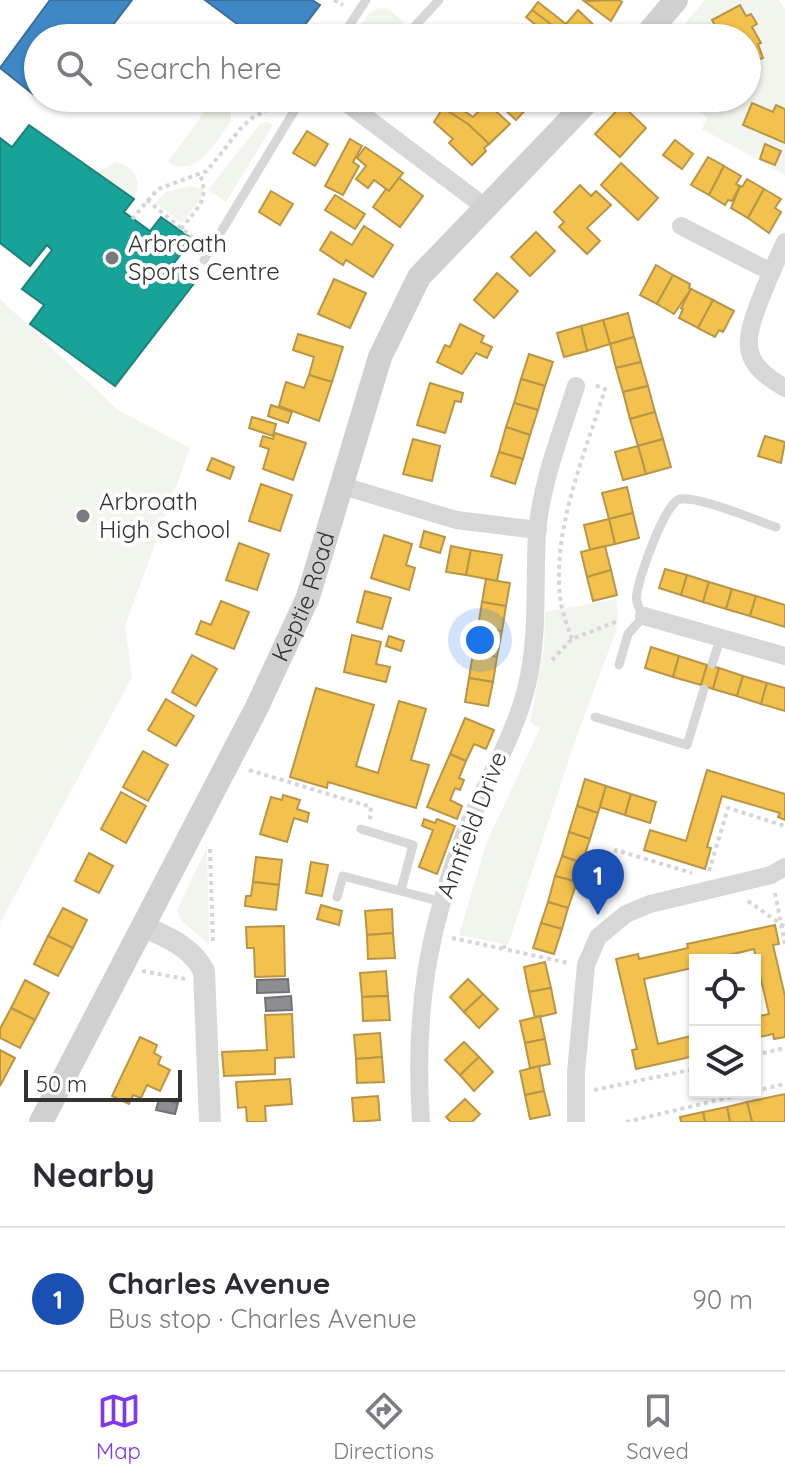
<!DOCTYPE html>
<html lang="en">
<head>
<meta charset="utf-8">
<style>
	:root { --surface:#fff; --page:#f7f7f7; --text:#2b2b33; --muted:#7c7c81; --line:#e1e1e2; --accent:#7c3aed }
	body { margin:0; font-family:Quicksand,sans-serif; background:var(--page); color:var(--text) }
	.controls { position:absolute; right:24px; bottom:24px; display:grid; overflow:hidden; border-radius:0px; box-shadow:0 2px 6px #0004 }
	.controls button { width:72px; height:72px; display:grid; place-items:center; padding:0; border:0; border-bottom:2px solid var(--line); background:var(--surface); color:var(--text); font:40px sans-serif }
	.scale { position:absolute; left:24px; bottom:20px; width:158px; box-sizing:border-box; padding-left:8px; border:4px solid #333; border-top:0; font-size:22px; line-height:28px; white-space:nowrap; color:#333; -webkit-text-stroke:6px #fff; paint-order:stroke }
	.you { position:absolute; left:480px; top:640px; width:28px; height:28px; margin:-20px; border:6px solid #fff; border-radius:50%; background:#1a73e8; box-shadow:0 0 0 12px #1a73e833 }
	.badge { display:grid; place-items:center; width:52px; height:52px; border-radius:50%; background:var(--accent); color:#fff; font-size:26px; font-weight:700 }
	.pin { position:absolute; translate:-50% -66px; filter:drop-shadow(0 2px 4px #0008) }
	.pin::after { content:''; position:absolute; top:42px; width:28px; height:24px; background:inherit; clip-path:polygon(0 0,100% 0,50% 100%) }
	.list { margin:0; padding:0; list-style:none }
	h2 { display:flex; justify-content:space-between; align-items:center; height:104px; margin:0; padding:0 32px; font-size:34px }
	h2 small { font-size:26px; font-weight:400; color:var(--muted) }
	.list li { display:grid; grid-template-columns:52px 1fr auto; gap:24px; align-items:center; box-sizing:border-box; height:144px; padding:0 32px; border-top:2px solid var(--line) }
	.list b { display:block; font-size:30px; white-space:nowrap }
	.list p { margin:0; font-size:26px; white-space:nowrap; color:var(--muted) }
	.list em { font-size:26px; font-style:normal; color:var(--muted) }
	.icon { flex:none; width:44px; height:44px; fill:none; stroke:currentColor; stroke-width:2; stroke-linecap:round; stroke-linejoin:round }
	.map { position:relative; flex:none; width:785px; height:1122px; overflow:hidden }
	.search { position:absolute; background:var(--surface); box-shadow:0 2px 6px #0004; left:24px; right:24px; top:24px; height:88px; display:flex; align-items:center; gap:20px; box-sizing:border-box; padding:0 28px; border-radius:44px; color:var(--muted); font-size:30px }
	.sheet { height:248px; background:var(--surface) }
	nav { display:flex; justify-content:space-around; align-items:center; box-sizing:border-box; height:112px; border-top:2px solid var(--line); background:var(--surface); font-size:22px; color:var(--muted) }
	nav a { display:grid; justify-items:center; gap:4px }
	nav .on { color:var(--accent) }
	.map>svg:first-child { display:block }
	.green { fill:#f1f5ed }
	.homes { fill:#f2c14e; stroke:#b99646; stroke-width:2 }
	.schools { fill:#3f88c5; stroke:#3b6e99; stroke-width:2 }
	.public { fill:#17a398; stroke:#1f817a; stroke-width:2 }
	.industry { fill:#8d8d92; stroke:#727276; stroke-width:2 }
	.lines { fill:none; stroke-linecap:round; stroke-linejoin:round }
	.path { stroke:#d6d6d6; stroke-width:4; stroke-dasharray:4 4; stroke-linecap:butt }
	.service { stroke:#d7d7d7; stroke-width:9 }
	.minor { stroke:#d7d7d7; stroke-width:18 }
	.tertiary { stroke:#d7d7d7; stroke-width:22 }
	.secondary { stroke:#d0d0d0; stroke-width:24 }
	.poi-dot { fill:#7a7a7a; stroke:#fff; stroke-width:3 }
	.labels { text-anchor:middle; stroke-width:8; stroke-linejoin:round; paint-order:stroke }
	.poi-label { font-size:24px; fill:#333; stroke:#fff; text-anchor:start }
	.street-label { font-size:24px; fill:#333; stroke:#fff }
</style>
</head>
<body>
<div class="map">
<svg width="785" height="1122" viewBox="0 0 785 1122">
	<rect width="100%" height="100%" fill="#fff"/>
	<g class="green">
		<polygon points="705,0 779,0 785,10 785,175 702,129 707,118 680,98 747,98 747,38 673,38"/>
		<polygon points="379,8 388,9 404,22 389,38 374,38 366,32 361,38 352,38 369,14"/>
		<path d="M 213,100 L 231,113 L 231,121 C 217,139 196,181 168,162 Z"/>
		<polygon points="267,122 273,125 226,202 208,190 260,124"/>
		<path d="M 116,162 C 135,167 142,180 134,199 L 97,173 Z"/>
		<polygon points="190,186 204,189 202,196 182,223 155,203 166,192"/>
		<polygon points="0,299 118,410 190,448 125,626 132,677 0,923"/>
		<polygon points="616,599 618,615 616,631 575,741 508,945 459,935 486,844 540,728 530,722 544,648 545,612"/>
		<path d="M 207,848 L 209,946 C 199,931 182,928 177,910 Z"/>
	</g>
	<g class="homes">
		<polygon points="619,0 622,2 611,21 584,1"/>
		<polygon points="538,2 566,24 578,10 600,31 593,38 567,38 532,10"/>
		<polygon points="740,5 746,16 751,14 757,24 752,27 761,43 758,44 763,58 756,61 751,59 747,52 747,38 722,38 712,20"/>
		<polygon points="532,10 560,31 567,38 552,38 526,17"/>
		<polygon points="492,98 531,98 528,102 531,104 516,120"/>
		<polygon points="450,101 473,117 487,103 510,124 489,144 468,124 443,108"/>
		<polygon points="752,103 773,112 776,105 785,109 785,143 743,125"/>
		<polygon points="622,105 646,128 620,157 595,134"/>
		<polygon points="443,108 468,124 489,144 484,148 486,151 472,165 449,143 453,139 434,122"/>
		<polygon points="307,131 328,144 315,166 293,153"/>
		<polygon points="350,139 362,146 353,162 359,166 343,195 325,186"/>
		<polygon points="675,140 693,154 682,169 663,155"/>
		<polygon points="765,144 781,151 775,165 760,159"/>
		<polygon points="365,147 403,173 389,191 374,180 368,188 356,179 366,166 357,158"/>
		<polygon points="708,157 724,166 709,195 691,185"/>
		<polygon points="621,163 658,198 638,220 601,185"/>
		<polygon points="724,166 741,176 736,184 740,186 732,201 728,200 725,205 709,195"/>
		<polygon points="399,178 423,196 400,227 373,207 386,189 389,191"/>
		<polygon points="747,179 764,189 748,218 731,208 740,186 742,187"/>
		<polygon points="580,185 591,196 596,191 611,205 587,228 600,241 587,254 559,227 564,222 554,212"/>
		<polygon points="764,189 781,199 775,208 781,212 769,233 748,218"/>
		<polygon points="271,191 293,204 280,225 259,212"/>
		<polygon points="335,195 365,214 355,229 325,210"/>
		<polygon points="364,226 393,245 373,277 346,260 343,265 320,250 331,232 352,245"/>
		<polygon points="536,232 555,251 530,276 511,257"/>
		<polygon points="656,265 673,275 657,304 640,295"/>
		<polygon points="497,273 518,291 494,318 474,300"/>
		<polygon points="673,275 690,284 689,288 691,289 674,314 657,304"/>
		<polygon points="334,279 366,293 350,328 318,314"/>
		<polygon points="691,289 713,300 698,328 679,318 683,309 681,308"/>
		<polygon points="713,300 734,311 723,332 719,330 715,337 698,328"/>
		<polygon points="628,313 634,337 610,344 603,320"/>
		<polygon points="603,320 610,344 587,351 581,326"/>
		<polygon points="460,324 484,336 481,342 492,347 487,358 476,353 462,374 437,362 445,345 450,347"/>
		<polygon points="581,326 587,351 564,357 557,333"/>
		<polygon points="298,334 343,347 332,382 309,375 314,357 293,350"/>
		<polygon points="634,337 641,362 616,368 610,344"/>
		<polygon points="529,354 553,362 545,386 521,379"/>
		<polygon points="641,362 648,386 623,392 616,368"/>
		<polygon points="309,375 332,382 319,421 279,406 286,382 304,388"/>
		<polygon points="521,379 545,386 538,410 514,403"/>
		<polygon points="430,383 463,393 461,402 455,401 445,433 417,425"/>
		<polygon points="648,386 655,412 630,419 623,392"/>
		<polygon points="514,403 538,410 530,435 506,427"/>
		<polygon points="271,405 292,412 288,423 268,416"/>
		<polygon points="655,412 663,439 638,446 630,419"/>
		<polygon points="252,417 276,424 273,436 249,428"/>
		<polygon points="506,427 530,435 523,459 499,452"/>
		<polygon points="275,433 306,443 293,480 263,469 269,449 260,446 263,436 273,439"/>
		<polygon points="765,436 785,442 781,463 758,456"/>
		<polygon points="413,439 440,446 432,481 403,474"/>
		<polygon points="663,439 671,467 646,474 638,446"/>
		<polygon points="638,446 646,474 623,480 615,452"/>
		<polygon points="499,452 523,459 515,484 491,476"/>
		<polygon points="212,458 234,467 230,479 207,470"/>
		<polygon points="261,484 292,495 280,531 249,521"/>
		<polygon points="627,487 633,513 609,519 602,493"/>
		<polygon points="633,513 639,538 615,544 609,519"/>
		<polygon points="609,519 615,544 590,550 584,525"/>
		<polygon points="424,531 445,537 440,553 420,547"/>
		<polygon points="384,535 412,544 406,565 415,568 409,590 371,578"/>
		<polygon points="239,543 269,554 257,590 226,580"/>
		<polygon points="451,546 471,550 466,575 446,572"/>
		<polygon points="605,546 611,570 587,577 581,552"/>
		<polygon points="471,550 502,555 497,581 466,575"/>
		<polygon points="665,569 687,575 681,595 659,588"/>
		<polygon points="611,570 617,595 593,601 587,577"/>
		<polygon points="687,575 709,582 703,602 681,595"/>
		<polygon points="486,579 510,583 506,606 482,602"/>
		<polygon points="709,582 732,589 726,609 703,602"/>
		<polygon points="732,589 756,596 750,616 726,609"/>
		<polygon points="365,591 391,598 382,629 357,622"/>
		<polygon points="756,596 785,605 785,627 750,616"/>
		<polygon points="221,601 249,612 234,649 196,634 201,621 211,625"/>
		<polygon points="482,602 506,606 502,631 478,627"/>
		<polygon points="478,627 502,631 497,657 473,653"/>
		<polygon points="352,635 381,642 376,664 390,667 386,682 344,672"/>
		<polygon points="389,636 404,641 401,651 386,646"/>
		<polygon points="651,647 679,656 673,677 645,668"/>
		<polygon points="473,653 497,657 493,682 469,678"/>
		<polygon points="192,655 217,669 196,706 172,692"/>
		<polygon points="679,656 707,665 701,685 673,677"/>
		<polygon points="707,665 719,668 713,689 701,685"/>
		<polygon points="719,668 743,676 737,696 713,689"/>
		<polygon points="743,676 767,683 761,704 737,696"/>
		<polygon points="469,678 493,682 488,706 465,702"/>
		<polygon points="767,683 785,688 785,711 761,704"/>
		<polygon points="316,688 374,705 356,766 378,773 399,701 426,709 411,760 429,765 416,808 328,782 327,788 290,777"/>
		<polygon points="166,699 194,716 176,746 148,730"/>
		<polygon points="465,718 494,730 486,749 474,744 466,761 450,754"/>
		<polygon points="143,751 168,765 148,801 123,787"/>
		<polygon points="450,754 466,761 459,778 464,780 460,790 455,788 450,800 462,806 457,819 427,807"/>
		<polygon points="707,770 785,794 785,820 778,817 780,813 722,796 707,847 711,848 705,869 644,850 650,830 686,841"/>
		<polygon points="585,779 606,786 598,813 577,806"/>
		<polygon points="606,786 631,794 625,815 600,807"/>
		<polygon points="121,792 146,806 126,843 101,829"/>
		<polygon points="631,794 656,802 650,823 625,815"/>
		<polygon points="283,795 300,800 297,809 309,813 307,822 294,818 287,842 260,834 271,797 282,800"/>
		<polygon points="577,806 598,813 590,839 569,832"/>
		<polygon points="424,819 435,823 437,819 455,826 437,874 419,867 433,830 422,826"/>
		<polygon points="569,832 590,839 582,863 562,856"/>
		<polygon points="89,853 113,866 99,893 75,881"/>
		<polygon points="562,856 582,863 577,882 555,876"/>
		<polygon points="256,857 282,860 279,885 253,882"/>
		<polygon points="311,862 328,865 322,896 306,893"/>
		<polygon points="555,876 577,882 568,908 548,902"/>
		<polygon points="253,882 279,885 276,910 245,906 246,896 251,896"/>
		<polygon points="548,902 568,908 562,929 541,923"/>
		<polygon points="321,905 342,911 339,925 317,919"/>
		<polygon points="63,908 87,920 73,948 48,936"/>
		<polygon points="392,909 393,933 367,935 365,911"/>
		<polygon points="541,923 562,929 554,954 533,948"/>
		<polygon points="775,925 779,944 773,945 785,996 785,1037 774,1039 773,1034 755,1038 755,1017 769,1014 754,949 708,960 695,960 695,963 691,964 692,968 644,979 658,1044 695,1035 695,1056 636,1069 632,1050 637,1049 616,959 638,954 639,959 688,948 687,944"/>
		<polygon points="284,926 285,976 255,977 254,948 247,948 246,927"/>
		<polygon points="393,933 395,958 368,959 367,935"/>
		<polygon points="48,936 73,948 58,976 34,964"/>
		<polygon points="545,962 551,988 529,992 524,967"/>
		<polygon points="386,971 388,996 362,997 360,973"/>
		<polygon points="468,979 483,994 464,1012 450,997"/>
		<polygon points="25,980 49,993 35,1020 11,1008"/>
		<polygon points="551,988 556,1013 535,1018 529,992"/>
		<polygon points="483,994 498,1009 479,1028 464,1012"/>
		<polygon points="388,996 390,1020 363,1021 362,997"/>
		<polygon points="11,1008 35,1020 20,1048 0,1038 0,1029"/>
		<polygon points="292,1014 294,1057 275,1058 275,1074 224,1076 222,1052 267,1050 265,1015"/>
		<polygon points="540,1016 545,1039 525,1043 520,1021"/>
		<polygon points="380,1033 382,1057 356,1059 354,1035"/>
		<polygon points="140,1037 157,1045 154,1053 161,1057 158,1064 170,1070 160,1091 147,1085 141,1098 133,1095 129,1104 112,1096"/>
		<polygon points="545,1039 550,1064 530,1068 525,1043"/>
		<polygon points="464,1042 479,1057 460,1075 445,1060"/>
		<polygon points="0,1050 15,1058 0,1086"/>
		<polygon points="382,1057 384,1082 357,1083 356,1059"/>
		<polygon points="479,1057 493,1072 474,1091 460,1075"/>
		<polygon points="539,1066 544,1091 525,1095 520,1071"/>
		<polygon points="290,1079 292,1104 265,1106 266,1122 247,1122 246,1107 238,1108 236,1082"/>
		<polygon points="544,1091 550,1115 530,1119 525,1095"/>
		<polygon points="785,1094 785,1122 752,1122 747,1102"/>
		<polygon points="378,1096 380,1120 354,1122 352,1098"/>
		<polygon points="465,1099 480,1114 472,1122 451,1122 446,1117"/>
		<polygon points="747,1102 752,1122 730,1122 727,1107"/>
		<polygon points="727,1107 730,1122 705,1122 703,1112"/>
		<polygon points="703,1112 705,1122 681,1122 680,1117"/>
	</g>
	<g class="schools">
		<polygon points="50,0 132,0 103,38 38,38 38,98 0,68"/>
		<polygon points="205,0 312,0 320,5 295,38 256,38"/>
	</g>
	<polygon class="public" points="29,125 134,199 124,212 150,231 161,217 192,239 172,266 180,272 184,266 199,277 115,386 30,324 44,305 22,289 52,250 47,245 30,266 0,243 0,138 12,147"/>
	<g class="industry">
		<polygon points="288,979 289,992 257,993 257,980"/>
		<polygon points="291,996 292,1010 266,1011 265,998"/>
		<polygon points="159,1099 178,1103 175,1114 156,1110"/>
	</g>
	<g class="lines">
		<g class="path">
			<polyline points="334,0 343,5"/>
			<polyline points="147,200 198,242"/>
			<polyline points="132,219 158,189 207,171 241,128 252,118 269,109 277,98"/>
			<path d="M 181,229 C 197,207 210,202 200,174"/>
			<path d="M 572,639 C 568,628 563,615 561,603 C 550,534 585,454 605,389 L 595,385"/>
			<polyline points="552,660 572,639 618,621"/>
			<polyline points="249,770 371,807 370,819"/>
			<polyline points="210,849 213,944"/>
			<polyline points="709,871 728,808 785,826"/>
			<polyline points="775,893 785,944"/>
			<polyline points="748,901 785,927"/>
			<polyline points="598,914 598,906 616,850 692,873"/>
			<polyline points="452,938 504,949"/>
			<polyline points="504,945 504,949 568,963"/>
			<polyline points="142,971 185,979"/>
			<polyline points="755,1055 785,1048"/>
			<polyline points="594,1090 695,1069"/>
			<polyline points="755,1091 785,1084"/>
			<polyline points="626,1122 752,1092"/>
		</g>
		<g class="service">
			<polyline points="341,38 366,0"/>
			<polyline points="404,38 439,0"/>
			<polyline points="204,260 302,98"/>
			<polyline points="712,664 721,637"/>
			<path d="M 619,665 L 628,634 L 644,616 C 639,609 635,602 637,593 C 639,577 665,502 680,499 C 699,496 755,520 776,527"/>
			<polyline points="595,717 687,745 704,689"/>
			<polyline points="361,829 413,845 401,890"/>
			<polyline points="337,897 343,876 442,902"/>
		</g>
		<g class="minor">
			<polyline points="340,98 485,207"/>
			<polyline points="681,226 771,272"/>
			<path d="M 785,242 C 776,261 768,280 760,300 C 743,344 741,363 785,388"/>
			<polyline points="343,486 456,520 538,530"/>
			<polyline points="644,616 785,656"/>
			<path d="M 421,1122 C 414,1017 426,935 464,836 C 483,786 515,737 527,685 C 539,635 534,583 537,533 C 541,483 561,434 576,386"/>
			<polyline points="576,1122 576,1072 586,965 598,937 626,914 650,904 771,875 785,867"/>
		</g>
		<path class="tertiary" d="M 143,926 C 168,938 191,946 204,971 L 210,1122"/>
		<g class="secondary">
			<polyline points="644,38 676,0"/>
			<path id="s1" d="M 41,1122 L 257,707 L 308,597 L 380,357 L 419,277 L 591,98"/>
		</g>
	</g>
	<g class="poi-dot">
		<circle cx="112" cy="258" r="8"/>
		<circle cx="83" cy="516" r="8"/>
	</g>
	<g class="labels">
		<g class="poi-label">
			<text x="128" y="252">Arbroath<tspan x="128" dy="28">Sports Centre</tspan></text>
			<text x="99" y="510">Arbroath<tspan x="99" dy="28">High School</tspan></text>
		</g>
		<g class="street-label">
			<text dy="8" stroke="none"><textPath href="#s1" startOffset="588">Keptie Road</textPath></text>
			<text transform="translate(472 825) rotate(-69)" y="8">Annfield Drive</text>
		</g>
	</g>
</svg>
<div class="controls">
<button><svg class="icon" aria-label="locate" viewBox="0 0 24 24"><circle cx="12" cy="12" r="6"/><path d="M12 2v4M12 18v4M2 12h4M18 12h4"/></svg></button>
<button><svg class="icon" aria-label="layers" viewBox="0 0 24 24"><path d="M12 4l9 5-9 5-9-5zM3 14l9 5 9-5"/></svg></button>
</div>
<div class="scale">50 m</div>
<div class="you"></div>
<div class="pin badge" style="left:598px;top:915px;background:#1a4fb4">1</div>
<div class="search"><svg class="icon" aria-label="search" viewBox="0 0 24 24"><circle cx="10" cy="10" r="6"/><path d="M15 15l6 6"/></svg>Search here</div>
</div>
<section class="sheet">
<h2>Nearby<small></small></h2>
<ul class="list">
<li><span class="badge" style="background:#1a4fb4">1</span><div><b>Charles Avenue</b><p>Bus stop · Charles Avenue</p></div><em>90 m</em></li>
</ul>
</section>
<nav>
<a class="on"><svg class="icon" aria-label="map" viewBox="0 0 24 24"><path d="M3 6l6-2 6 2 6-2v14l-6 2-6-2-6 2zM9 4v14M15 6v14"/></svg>Map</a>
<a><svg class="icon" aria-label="directions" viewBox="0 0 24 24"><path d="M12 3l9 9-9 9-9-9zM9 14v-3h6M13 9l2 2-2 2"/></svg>Directions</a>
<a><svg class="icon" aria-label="saved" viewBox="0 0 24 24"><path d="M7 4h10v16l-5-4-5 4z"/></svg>Saved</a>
</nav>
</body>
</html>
